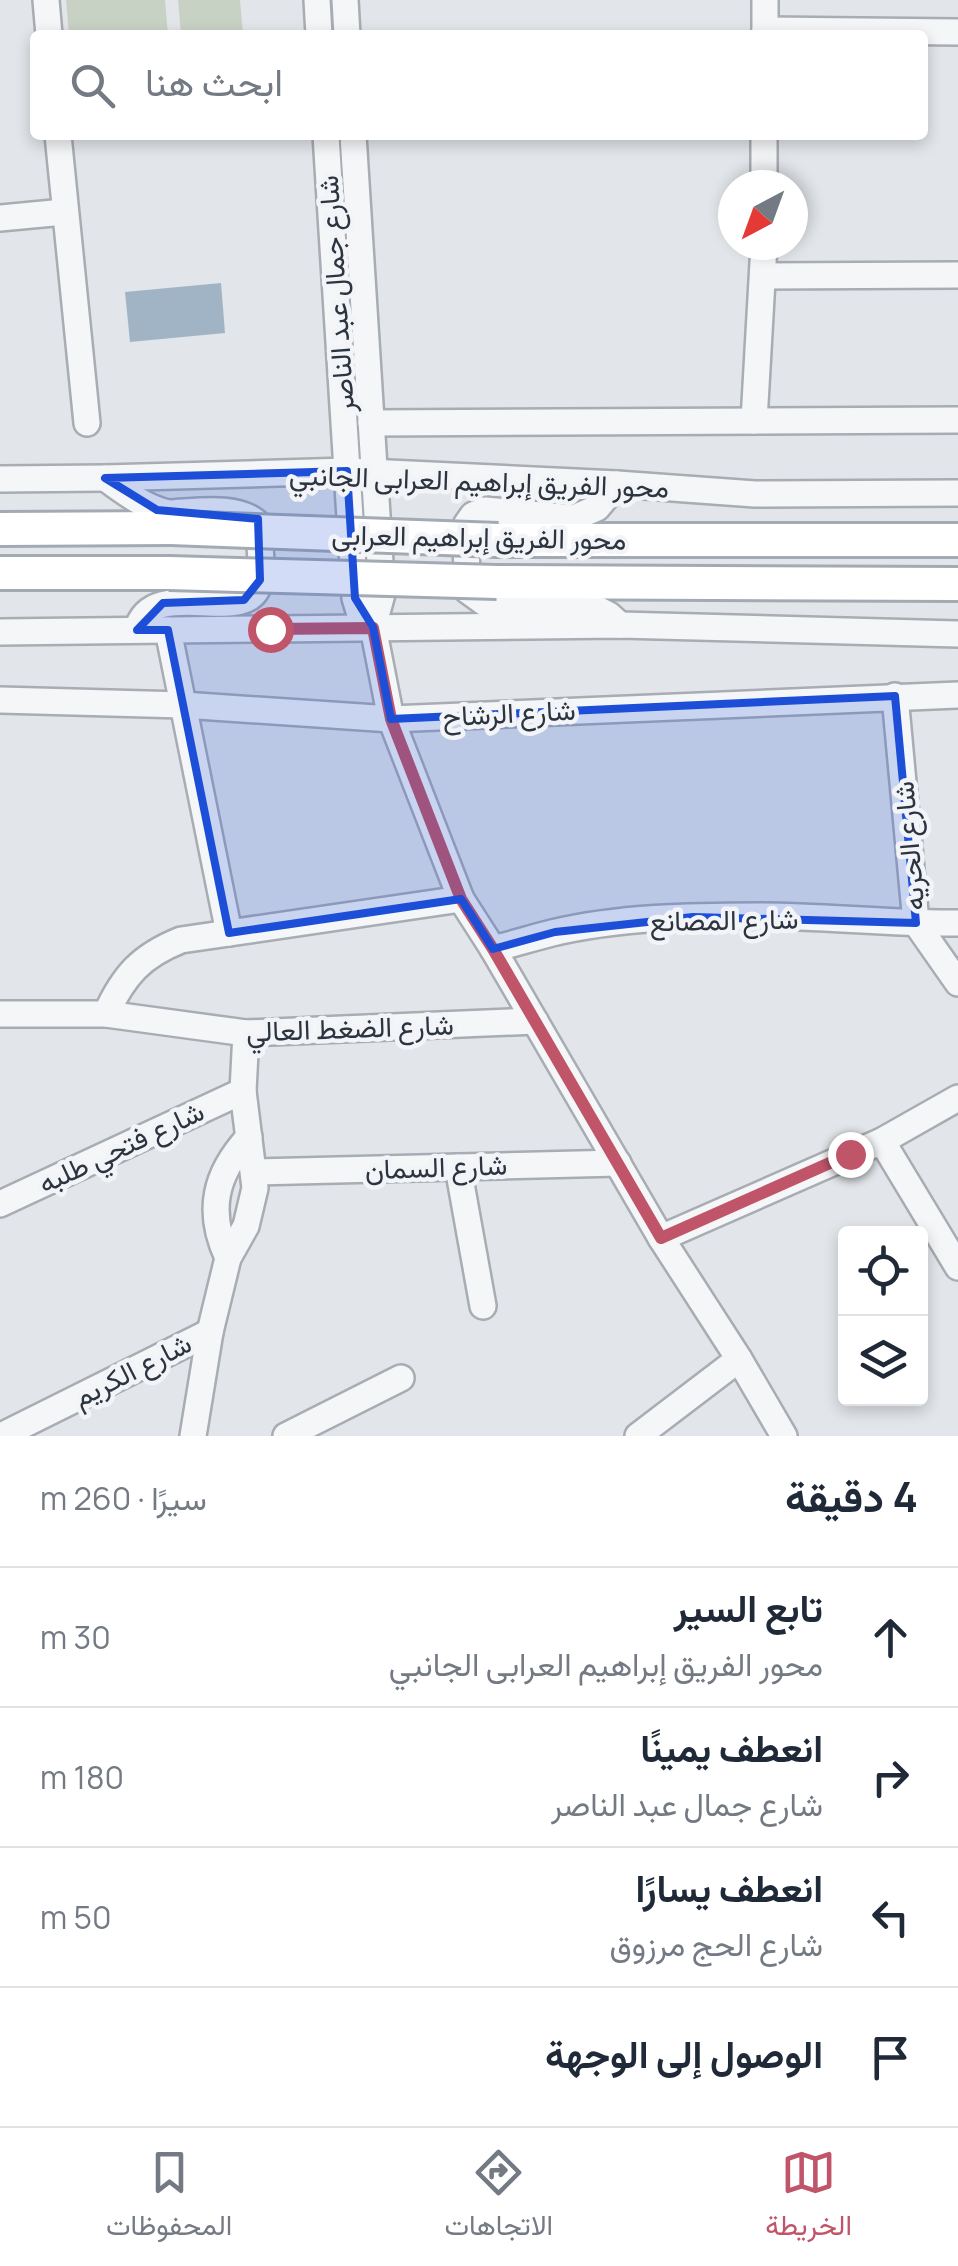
<!DOCTYPE html>
<html lang="ar">
<head>
<meta charset="utf-8">
<style>
	:root { --surface:#fff; --page:#f2f2f3; --text:#1f2937; --muted:#747a83; --line:#e0e1e3; --accent:#c0556a }
	body { margin:0; font-family:Manrope,Vazirmatn,sans-serif; background:var(--page); color:var(--text); direction:rtl }
	.controls { position:absolute; right:30px; bottom:30px; display:grid; overflow:hidden; border-radius:10px; box-shadow:0 5px 15px #0003 }
	.controls button { width:90px; height:90px; display:grid; place-items:center; padding:0; border:0; border-bottom:2px solid var(--line); background:var(--surface); color:var(--text); font:50px sans-serif }
	.compass { position:absolute; left:718px; top:170px; width:90px; height:90px; border-radius:50%; background:var(--surface); box-shadow:0 5px 15px #0003; rotate:221deg }
	.stop { position:absolute; width:30px; height:30px; margin:-22px; border:8px solid #c0556a; border-radius:50%; background:#fff }
	.stop.end { background:#c0556a; border-color:#fff; box-shadow:0 2px 10px #0008 }
	.list { margin:0; padding:0; list-style:none }
	h2 { display:flex; justify-content:space-between; align-items:center; height:130px; margin:0; padding:0 40px; font-size:42px }
	h2 small { font-size:32px; font-weight:400; color:var(--muted) }
	.list li { display:grid; grid-template-columns:65px 1fr auto; gap:30px; align-items:center; box-sizing:border-box; height:140px; padding:0 40px; border-top:2px solid var(--line) }
	.list b { display:block; font-size:38px; white-space:nowrap }
	.list p { margin:0; font-size:32px; white-space:nowrap; color:var(--muted) }
	.list em { font-size:32px; font-style:normal; color:var(--muted) }
	.icon { flex:none; width:55px; height:55px; fill:none; stroke:currentColor; stroke-width:2; stroke-linecap:round; stroke-linejoin:round }
	.map { position:relative; flex:none; width:958px; height:1436px; overflow:hidden; direction:ltr }
	.search { position:absolute; background:var(--surface); box-shadow:0 5px 15px #0003; left:30px; right:30px; top:30px; height:110px; display:flex; align-items:center; gap:25px; box-sizing:border-box; padding:0 35px; border-radius:10px; color:var(--muted); font-size:38px }
	.sheet { height:690px; background:var(--surface) }
	nav { display:flex; justify-content:space-around; align-items:center; box-sizing:border-box; height:140px; border-top:2px solid var(--line); background:var(--surface); font-size:28px; color:var(--muted) }
	nav a { display:grid; justify-items:center; gap:5px }
	nav .on { color:var(--accent) }
	.map>svg:first-child { display:block }
	.green { fill:#c8d2c4 }
	.water { fill:#a1b4c5 }
	.lines { fill:none; stroke-linecap:round; stroke-linejoin:round }
	.minor-casing { stroke:#a8acb3; stroke-width:30 }
	.major-casing { stroke:#a3aab3; stroke-width:38 }
	.minor { stroke:#f4f6f8; stroke-width:25 }
	.major { stroke:#fff; stroke-width:32 }
	.major-bridge-casing { stroke:#a3aab3; stroke-width:38; stroke-linecap:butt }
	.major-bridge { stroke:#fff; stroke-width:32 }
	.route { stroke:#c0556a; stroke-width:12 }
	.marked { fill:#1d4ed8; fill-opacity:0.2; stroke:#1d4ed8; stroke-width:8; stroke-linejoin:round }
	.labels { text-anchor:middle; stroke-width:9; stroke-linejoin:round; paint-order:stroke }
	.street-label { font-size:28px; fill:#2c343f; stroke:#f2f4f7 }
</style>
</head>
<body>
<div class="map">
<svg width="958" height="1436" viewBox="0 0 958 1436">
	<rect width="100%" height="100%" fill="#e2e5e9"/>
	<g class="green">
		<polygon points="66,0 165,0 168,35 69,35"/>
		<polygon points="178,0 240,0 243,35 181,35"/>
	</g>
	<polygon class="water" points="221,283 225,333 130,342 125,292"/>
	<g class="lines">
		<defs>
			<g id="minor">
				<polyline points="46,0 49,35"/>
				<polyline points="317,0 319,35"/>
				<polyline points="345,0 347,35"/>
				<polyline points="765,30 958,32"/>
				<polyline points="765,35 765,0"/>
				<polyline points="58,135 87,423"/>
				<polyline points="326,135 355,598 359,611 373,627"/>
				<polyline points="353,135 382,594 373,627 391,719 461,899 493,949 661,1238 739,1359 784,1436"/>
				<polyline points="764,185 764,135"/>
				<polyline points="0,218 64,212"/>
				<polyline points="764,276 958,275"/>
				<polyline points="754,421 764,245"/>
				<polyline points="371,423 958,420"/>
				<path d="M 105,478 C 125,492 143,507 168,513 C 195,512 238,504 258,524 C 259,541 263,562 260,579 C 252,633 153,571 137,630"/>
				<polyline points="0,479 105,478 347,471 617,484 755,494 958,493"/>
				<polyline points="617,484 597,508 574,518 485,510 473,515 466,525 467,590 485,603 573,603 590,605 609,615 620,625"/>
				<polyline points="168,630 229,933"/>
				<polyline points="0,632 620,625 958,634"/>
				<polyline points="895,696 916,923 958,983"/>
				<polyline points="0,700 183,705 391,719 958,695"/>
				<path d="M 493,949 C 513,944 532,938 552,933 C 619,917 691,916 759,916 C 825,916 891,924 958,923"/>
				<polyline points="0,1014 106,1014 246,1033 535,1021"/>
				<path d="M 106,1014 C 124,975 141,956 181,940 L 461,899"/>
				<polyline points="882,1141 958,1267"/>
				<polyline points="458,1167 483,1306"/>
				<polyline points="255,1172 618,1163"/>
				<polyline points="0,1204 243,1091"/>
				<polyline points="661,1238 882,1141 958,1098"/>
				<path d="M 228,1258 C 206,1211 215,1174 249,1137"/>
				<polyline points="1,1436 210,1332"/>
				<polyline points="193,1436 210,1332 228,1258 246,1226 255,1188 243,1091 246,1033"/>
				<polyline points="286,1436 401,1378"/>
				<polyline points="638,1436 739,1359"/>
			</g>
			<g id="major">
				<polyline points="0,529 171,528"/>
				<polyline points="498,540 958,540"/>
				<polyline points="0,573 169,573"/>
				<polyline points="497,582 958,584"/>
			</g>
		</defs>
		<use href="#minor" class="minor-casing"/>
		<use href="#major" class="major-casing"/>
		<use href="#minor" class="minor"/>
		<use href="#major" class="major"/>
		<defs>
			<g id="major-bridge">
				<polyline points="171,528 498,540"/>
				<polyline points="169,573 497,582"/>
			</g>
		</defs>
		<use href="#major-bridge" class="major-bridge-casing"/>
		<use href="#major-bridge" class="major-bridge"/>
	</g>
	<g class="lines">
		<polyline class="route" points="270,629 373,628 391,719 461,899 493,949 661,1238 850,1154"/>
	</g>
	<path class="marked" d="M 347,471 L 355,598 L 373,627 L 391,719 L 895,696 L 916,923 L 693,917 L 555,932 L 493,949 L 461,899 L 229,933 L 168,630 L 137,630 L 163,603 L 244,600 L 260,580 L 258,519 L 157,510 L 105,478 Z"/>
	<g class="labels">
		<g class="street-label">
			<text transform="translate(336 294) rotate(-94)" y="10">شارع جمال عبد الناصر</text>
			<text transform="translate(479 481) rotate(2)" y="10">محور الفريق إبراهيم العرابى الجانبي</text>
			<text transform="translate(479 537) rotate(1)" y="10">محور الفريق إبراهيم العرابى</text>
			<text transform="translate(509 713) rotate(-3)" y="10">شارع الرشاح</text>
			<text transform="translate(909 846) rotate(-95)" y="10">شارع الحريه</text>
			<text transform="translate(724 920) rotate(-1)" y="10">شارع المصانع</text>
			<text transform="translate(350 1028) rotate(-2)" y="10">شارع الضغط العالي</text>
			<text transform="translate(121 1147) rotate(-25)" y="10">شارع فتحي طلبه</text>
			<text transform="translate(436 1167) rotate(-2)" y="10">شارع السمان</text>
			<text transform="translate(132 1370) rotate(-27)" y="10">شارع الكريم</text>
		</g>
	</g>
</svg>
<div class="controls">
<button><svg class="icon" aria-label="locate" viewBox="0 0 24 24"><circle cx="12" cy="12" r="6"/><path d="M12 2v4M12 18v4M2 12h4M18 12h4"/></svg></button>
<button><svg class="icon" aria-label="layers" viewBox="0 0 24 24"><path d="M12 4l9 5-9 5-9-5zM3 14l9 5 9-5"/></svg></button>
</div>
<svg class="compass" viewBox="-18 -18 36 36"><path d="M0-13l5 13h-10z" fill="#e53935"/><path d="M0 13l5-13h-10z" fill="#747a83"/></svg>
<div class="stop" style="left:270px;top:629px"></div>
<div class="stop end" style="left:850px;top:1154px"></div>
<div class="search"><svg class="icon" aria-label="search" viewBox="0 0 24 24"><circle cx="10" cy="10" r="6"/><path d="M15 15l6 6"/></svg>ابحث هنا</div>
</div>
<section class="sheet">
<h2>4 دقيقة<small>سيرًا · 260 m</small></h2>
<ul class="list">
<li><svg class="icon" aria-label="ahead" viewBox="0 0 24 24"><path d="M12 20V5M6 11l6-6 6 6"/></svg><div><b>تابع السير</b><p>محور الفريق إبراهيم العرابى الجانبي</p></div><em>30 m</em></li>
<li><svg class="icon" aria-label="right" viewBox="0 0 24 24"><path d="M7 20v-9h11M14 6l5 5-5 5"/></svg><div><b>انعطف يمينًا</b><p>شارع جمال عبد الناصر</p></div><em>180 m</em></li>
<li><svg class="icon" aria-label="left" viewBox="0 0 24 24"><path d="M17 20v-9H6M10 6l-5 5 5 5"/></svg><div><b>انعطف يسارًا</b><p>شارع الحج مرزوق</p></div><em>50 m</em></li>
<li><svg class="icon" aria-label="arrive" viewBox="0 0 24 24"><path d="M6 21V4h12l-3 4 3 4H6"/></svg><div><b>الوصول إلى الوجهة</b></div></li>
</ul>
</section>
<nav>
<a class="on"><svg class="icon" aria-label="map" viewBox="0 0 24 24"><path d="M3 6l6-2 6 2 6-2v14l-6 2-6-2-6 2zM9 4v14M15 6v14"/></svg>الخريطة</a>
<a><svg class="icon" aria-label="directions" viewBox="0 0 24 24"><path d="M12 3l9 9-9 9-9-9zM9 14v-3h6M13 9l2 2-2 2"/></svg>الاتجاهات</a>
<a><svg class="icon" aria-label="saved" viewBox="0 0 24 24"><path d="M7 4h10v16l-5-4-5 4z"/></svg>المحفوظات</a>
</nav>
</body>
</html>
